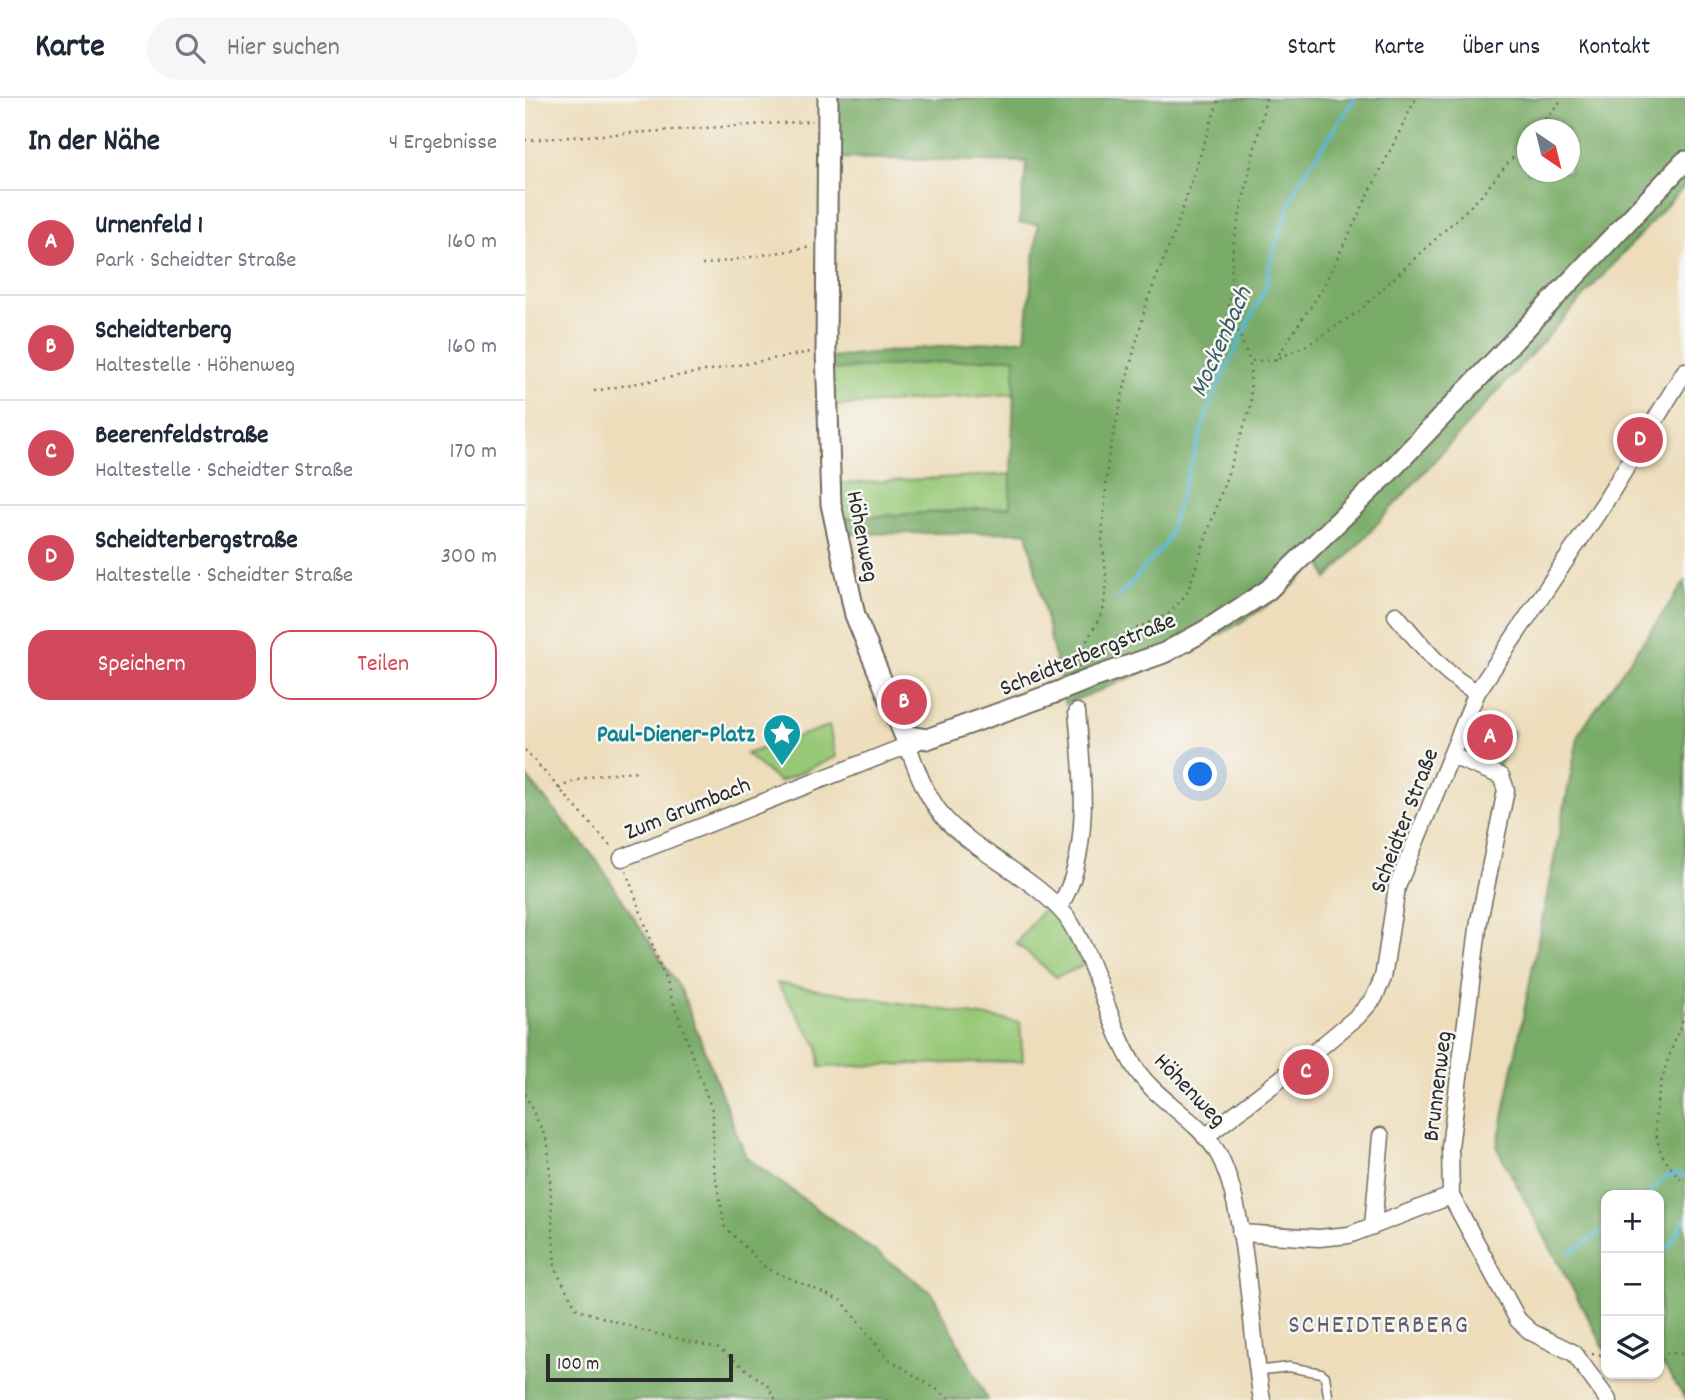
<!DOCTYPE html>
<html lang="de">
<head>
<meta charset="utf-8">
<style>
	:root { --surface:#fff; --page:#f6f6f7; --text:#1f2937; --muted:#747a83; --line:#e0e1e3; --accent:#d1495b }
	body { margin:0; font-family:Dekko,sans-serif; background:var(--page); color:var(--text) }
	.controls { position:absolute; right:21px; bottom:21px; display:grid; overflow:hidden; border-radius:14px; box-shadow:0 2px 5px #0004 }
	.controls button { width:63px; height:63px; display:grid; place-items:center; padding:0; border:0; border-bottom:2px solid var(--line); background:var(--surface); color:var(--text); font:35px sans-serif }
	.compass { position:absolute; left:992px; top:21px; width:63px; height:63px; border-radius:50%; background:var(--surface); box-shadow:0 2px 5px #0004; rotate:145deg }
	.scale { position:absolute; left:21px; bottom:18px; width:187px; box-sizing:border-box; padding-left:7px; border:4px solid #2b2b2b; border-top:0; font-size:19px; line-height:24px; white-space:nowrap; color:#2b2b2b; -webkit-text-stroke:5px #f6f6f2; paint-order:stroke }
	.you { position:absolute; left:676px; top:677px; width:24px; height:24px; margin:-18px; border:5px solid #fff; border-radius:50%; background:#1a73e8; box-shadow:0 0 0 10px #1a73e833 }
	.badge { display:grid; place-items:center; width:46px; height:46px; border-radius:50%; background:var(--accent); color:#fff; font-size:23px; font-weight:700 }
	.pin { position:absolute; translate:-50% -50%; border:4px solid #fff; box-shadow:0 2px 7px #0006 }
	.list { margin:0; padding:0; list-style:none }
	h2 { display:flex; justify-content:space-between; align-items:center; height:91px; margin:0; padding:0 28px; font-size:30px }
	h2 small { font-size:23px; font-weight:400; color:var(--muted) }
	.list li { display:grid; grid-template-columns:46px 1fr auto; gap:21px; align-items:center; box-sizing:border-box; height:105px; padding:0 28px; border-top:2px solid var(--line) }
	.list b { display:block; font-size:26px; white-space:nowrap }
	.list p { margin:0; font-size:23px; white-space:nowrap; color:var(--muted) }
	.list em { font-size:23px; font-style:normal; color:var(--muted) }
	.actions { display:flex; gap:14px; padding:21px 28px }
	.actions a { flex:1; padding:16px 0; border:2px solid var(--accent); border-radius:21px; text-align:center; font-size:24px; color:var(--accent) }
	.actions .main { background:var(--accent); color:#fff }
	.icon { flex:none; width:38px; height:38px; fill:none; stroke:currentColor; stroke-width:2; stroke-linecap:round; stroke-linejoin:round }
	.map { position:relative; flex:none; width:1160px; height:1302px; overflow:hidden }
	header { display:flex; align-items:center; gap:42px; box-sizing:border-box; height:98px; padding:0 35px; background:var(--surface); border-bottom:2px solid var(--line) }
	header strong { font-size:33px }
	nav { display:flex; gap:38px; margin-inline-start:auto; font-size:24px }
	.search { width:490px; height:63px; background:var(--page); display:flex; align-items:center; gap:18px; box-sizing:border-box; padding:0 24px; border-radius:38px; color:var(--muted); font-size:26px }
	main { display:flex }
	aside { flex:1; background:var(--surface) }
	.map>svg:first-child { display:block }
	.green { fill:#97c877; stroke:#617a51; stroke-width:2 }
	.forest { fill:#79ac68; stroke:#526c4a; stroke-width:2; fill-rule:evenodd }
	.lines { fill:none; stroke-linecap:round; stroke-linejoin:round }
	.stream { stroke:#57b8d5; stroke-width:3.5 }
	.service-casing { stroke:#6f695d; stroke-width:11 }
	.minor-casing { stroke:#6f695d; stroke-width:19 }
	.tertiary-casing { stroke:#6f695d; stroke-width:23 }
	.path { stroke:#6f695d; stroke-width:2.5; stroke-dasharray:2 5; stroke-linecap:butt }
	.service { stroke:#fff; stroke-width:8 }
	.minor { stroke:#fff; stroke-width:16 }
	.tertiary { stroke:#fff; stroke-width:19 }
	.tertiary-bridge-casing { stroke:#6f695d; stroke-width:23; stroke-linecap:butt }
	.tertiary-bridge { stroke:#fff; stroke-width:19 }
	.labels { text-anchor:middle; stroke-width:5; stroke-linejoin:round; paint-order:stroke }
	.street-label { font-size:24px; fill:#2b2b2b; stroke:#f6f6f2 }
	.culture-label { font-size:24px; font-weight:bold; fill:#0d838f; stroke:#f6f6f2; text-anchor:end }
	.water-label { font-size:26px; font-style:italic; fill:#3a5c66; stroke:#f6f6f2 }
	.neighbourhood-label { font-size:26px; letter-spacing:2px; fill:#605d6b; stroke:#f6f6f2 }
</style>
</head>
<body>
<header>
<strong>Karte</strong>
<div class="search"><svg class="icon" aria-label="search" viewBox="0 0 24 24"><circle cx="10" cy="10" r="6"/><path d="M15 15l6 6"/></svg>Hier suchen</div>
<nav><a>Start</a><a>Karte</a><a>Über uns</a><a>Kontakt</a></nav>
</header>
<main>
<aside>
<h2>In der Nähe<small>4 Ergebnisse</small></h2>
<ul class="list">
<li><span class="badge">A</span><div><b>Urnenfeld 1</b><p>Park · Scheidter Straße</p></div><em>160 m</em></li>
<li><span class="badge">B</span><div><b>Scheidterberg</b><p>Haltestelle · Höhenweg</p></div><em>160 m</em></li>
<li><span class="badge">C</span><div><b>Beerenfeldstraße</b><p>Haltestelle · Scheidter Straße</p></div><em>170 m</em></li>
<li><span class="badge">D</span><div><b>Scheidterbergstraße</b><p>Haltestelle · Scheidter Straße</p></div><em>300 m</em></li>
</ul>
<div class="actions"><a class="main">Speichern</a><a>Teilen</a></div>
</aside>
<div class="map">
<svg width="1160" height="1302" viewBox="0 0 1160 1302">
	<rect width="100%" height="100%" fill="#f6f6f2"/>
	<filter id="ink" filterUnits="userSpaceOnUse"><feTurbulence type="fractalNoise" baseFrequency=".0143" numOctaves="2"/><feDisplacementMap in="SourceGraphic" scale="14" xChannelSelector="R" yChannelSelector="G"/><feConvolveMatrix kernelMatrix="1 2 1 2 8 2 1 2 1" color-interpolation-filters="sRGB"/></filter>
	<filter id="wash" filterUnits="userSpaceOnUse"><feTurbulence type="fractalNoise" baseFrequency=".00686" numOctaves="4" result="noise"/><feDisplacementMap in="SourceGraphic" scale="28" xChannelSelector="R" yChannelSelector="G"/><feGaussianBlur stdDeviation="1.57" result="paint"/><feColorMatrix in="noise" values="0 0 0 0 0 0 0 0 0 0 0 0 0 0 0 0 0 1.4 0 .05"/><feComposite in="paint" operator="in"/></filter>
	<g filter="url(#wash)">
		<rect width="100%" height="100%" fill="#edddbb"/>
		<g class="green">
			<polygon points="491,259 489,296 307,308 306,272"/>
			<polygon points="487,376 485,409 315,421 309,386"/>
			<polygon points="956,619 989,634 972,671 945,659"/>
			<polygon points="304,628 311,659 254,684 221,656"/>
			<polygon points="521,808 537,828 558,868 531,879 491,845"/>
			<polygon points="252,885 495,924 498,963 295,969 293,948"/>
		</g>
		<g class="forest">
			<path d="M 312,0 L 1160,0 L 1160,87 L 802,481 L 795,462 C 779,476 764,493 747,504 C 683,549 612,578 540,606 L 502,434 L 317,436 L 315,421 L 485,409 L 490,259 L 306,272 L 306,259 L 500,241 L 513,126 L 494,125 L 502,64 L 311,60 ZM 1002,32 L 1044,32 L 1044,74 L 1002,74 Z"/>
			<polygon points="1160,484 1160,1300 1137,1266 1134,1267 1134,1097 1081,1097 1081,1253 972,1050 1054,635"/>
			<polygon points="0,677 73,764 156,892 221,1059 407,1195 463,1302 0,1302"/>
		</g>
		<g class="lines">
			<g class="stream">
				<polyline points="593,500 641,445 686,303 741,188 746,160 772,87 830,0"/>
				<path d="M 1125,1097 C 1134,1083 1142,1073 1160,1078"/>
				<polyline points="1045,1155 1081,1130"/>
				<polyline points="1134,1159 1148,1143 1160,1121"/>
			</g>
		</g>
	</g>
	<g filter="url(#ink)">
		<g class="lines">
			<defs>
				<polyline id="service" points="731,1273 764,1269 796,1275 800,1278 803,1297"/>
				<g id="minor">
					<path d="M 871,517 C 896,546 918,577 952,594"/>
					<path d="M 379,637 C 390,668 402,705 427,728 C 462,760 510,781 541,818 C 572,864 581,921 609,968 C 630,1002 670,1019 691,1052 C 723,1103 725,1238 737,1302"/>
					<polyline points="927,658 976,678 981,692 954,823 925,1049 926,1098 993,1222 1006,1234 1049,1255 1083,1302"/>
					<polyline points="97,760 391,644"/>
					<path d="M 534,809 C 567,758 558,674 552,614"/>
					<polyline points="680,1039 775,966 833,918 849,900 858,880 872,789 952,594 1080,404 1160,273"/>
					<polyline points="848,1128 856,1038"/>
					<polyline points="715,1135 794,1140 824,1137 926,1098"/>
				</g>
				<g id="tertiary">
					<polyline points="303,0 301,252 306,406 330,517 379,637 402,641 527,596"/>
					<polyline points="565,581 639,555 683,531 743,492 863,375 1160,63"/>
				</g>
			</defs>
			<use href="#service" class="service-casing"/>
			<use href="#minor" class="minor-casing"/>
			<use href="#tertiary" class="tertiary-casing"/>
			<g class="path">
				<polyline points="741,0 708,147 704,211 725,263 750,262 784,246 834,213 955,99 1002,42"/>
				<polyline points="1011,32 1038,0"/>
				<polyline points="0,42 287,23"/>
				<polyline points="177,167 287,149"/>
				<polyline points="750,262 796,193 891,0"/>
				<polyline points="69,293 286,254"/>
				<polyline points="554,557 645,515 662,495 726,308 725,263"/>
				<polyline points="553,569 554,557 578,513 582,484 577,442 583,361 598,295 622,203 651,131 694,0"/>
				<polyline points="948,641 975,653 971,661"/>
				<polyline points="955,644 960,631"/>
				<polyline points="959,646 965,634"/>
				<polyline points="964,648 970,636"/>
				<polyline points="969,651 975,639"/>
				<polyline points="0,652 87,750"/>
				<polyline points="974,653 979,641"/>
				<path d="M 34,691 C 50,678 94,674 115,673"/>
				<polyline points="101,773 188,1015 188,1066 200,1129 241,1170 317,1203 361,1259 428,1302"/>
				<path d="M 1160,916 C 1146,954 1118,1015 1137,1056 C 1142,1067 1153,1077 1160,1086"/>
				<polyline points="0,996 23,1045 30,1171 52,1211 120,1233 193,1250 242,1287 251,1302"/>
				<polyline points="1134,1255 1160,1256"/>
				<polyline points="1067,1256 1081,1257"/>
			</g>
			<use href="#service" class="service"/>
			<use href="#minor" class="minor"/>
			<use href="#tertiary" class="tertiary"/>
			<defs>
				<polyline id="tertiary-bridge" points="527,596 565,581"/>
			</defs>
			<use href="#tertiary-bridge" class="tertiary-bridge-casing"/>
			<use href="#tertiary-bridge" class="tertiary-bridge"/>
		</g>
	</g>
	<defs>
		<symbol id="sight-pin" viewBox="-11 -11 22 30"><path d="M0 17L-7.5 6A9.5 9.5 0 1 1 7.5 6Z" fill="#0f9aa8" stroke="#f6f6f2"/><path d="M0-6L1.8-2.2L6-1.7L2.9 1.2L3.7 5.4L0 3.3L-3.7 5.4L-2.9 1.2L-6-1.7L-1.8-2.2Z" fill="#fff"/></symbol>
	</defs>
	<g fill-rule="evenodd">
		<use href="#sight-pin" x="235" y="613" width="44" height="60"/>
	</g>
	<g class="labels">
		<g class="street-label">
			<text transform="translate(339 438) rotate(79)" y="8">Höhenweg</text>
			<text transform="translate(562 555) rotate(-22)" y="8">Scheidterbergstraße</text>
			<text transform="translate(162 709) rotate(-22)" y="8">Zum Grumbach</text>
			<text transform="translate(878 722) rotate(-69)" y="8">Scheidter Straße</text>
			<text transform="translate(911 988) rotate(-83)" y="8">Brunnenweg</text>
			<text transform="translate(666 991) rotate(46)" y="8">Höhenweg</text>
		</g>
		<g class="culture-label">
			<text x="230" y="643">Paul-Diener-Platz</text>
		</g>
		<g class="water-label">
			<text transform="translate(694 243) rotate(-66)" y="9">Mockenbach</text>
		</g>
		<g class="neighbourhood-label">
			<text x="854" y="1234">SCHEIDTERBERG</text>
		</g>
	</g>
</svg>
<div class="controls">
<button>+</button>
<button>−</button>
<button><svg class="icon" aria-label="layers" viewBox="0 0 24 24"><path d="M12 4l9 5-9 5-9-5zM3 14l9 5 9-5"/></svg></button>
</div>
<svg class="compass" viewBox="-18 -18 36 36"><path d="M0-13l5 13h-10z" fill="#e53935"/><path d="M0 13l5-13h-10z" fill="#747a83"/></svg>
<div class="scale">100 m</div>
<div class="you"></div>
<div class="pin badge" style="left:965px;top:639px">A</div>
<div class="pin badge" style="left:379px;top:604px">B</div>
<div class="pin badge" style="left:781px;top:974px">C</div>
<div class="pin badge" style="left:1115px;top:342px">D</div>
</div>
</main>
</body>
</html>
